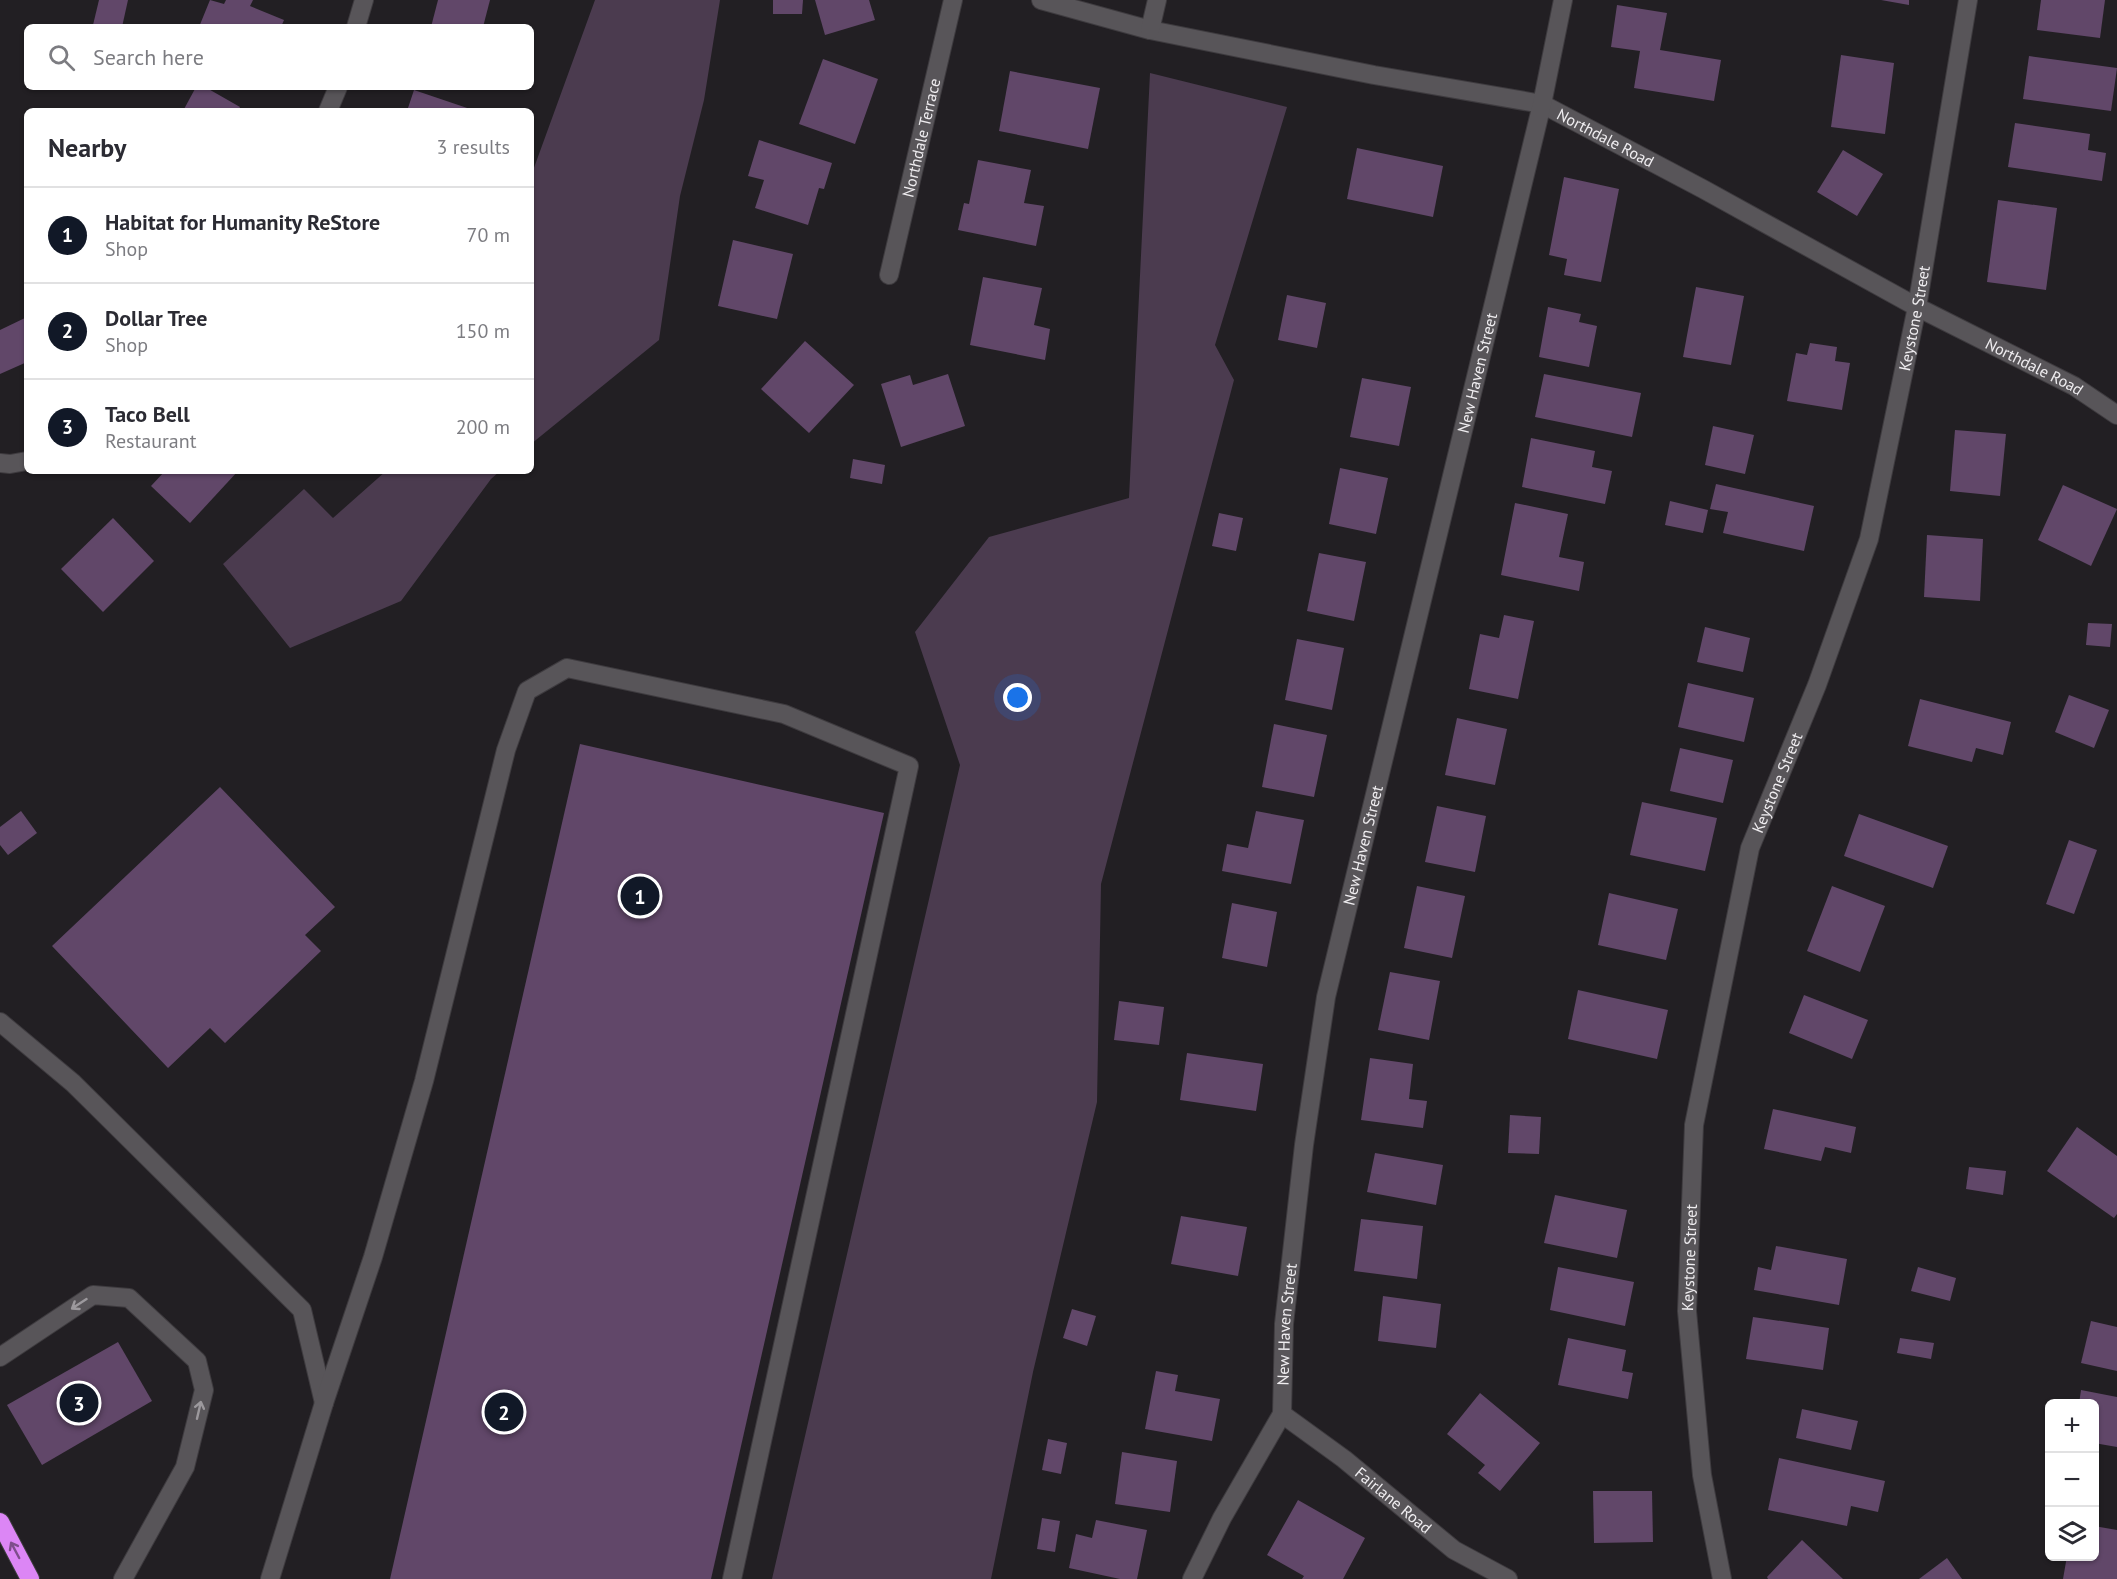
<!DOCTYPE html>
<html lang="en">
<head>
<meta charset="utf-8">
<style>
	:root { --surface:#fff; --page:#f7f7f7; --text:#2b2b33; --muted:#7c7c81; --line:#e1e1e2; --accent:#111827 }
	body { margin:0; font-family:"PT Sans",sans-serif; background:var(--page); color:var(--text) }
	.controls { position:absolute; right:18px; bottom:18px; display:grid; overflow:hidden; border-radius:9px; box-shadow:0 2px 4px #0004 }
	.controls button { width:54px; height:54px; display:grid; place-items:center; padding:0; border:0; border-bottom:2px solid var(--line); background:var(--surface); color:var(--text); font:30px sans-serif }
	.you { position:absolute; left:1018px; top:698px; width:21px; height:21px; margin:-15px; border:4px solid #fff; border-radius:50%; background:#1a73e8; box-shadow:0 0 0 9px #1a73e833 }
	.badge { display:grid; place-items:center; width:39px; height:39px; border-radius:50%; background:var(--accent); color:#fff; font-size:20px; font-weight:700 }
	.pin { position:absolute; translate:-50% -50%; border:3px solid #fff; box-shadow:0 2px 6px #0006 }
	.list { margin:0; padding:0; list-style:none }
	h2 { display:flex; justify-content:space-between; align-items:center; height:78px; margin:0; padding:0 24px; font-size:26px }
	h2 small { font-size:20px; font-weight:400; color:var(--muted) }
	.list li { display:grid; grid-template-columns:39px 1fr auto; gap:18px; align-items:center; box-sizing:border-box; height:96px; padding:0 24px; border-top:2px solid var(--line) }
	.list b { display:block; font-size:22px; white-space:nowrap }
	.list p { margin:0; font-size:20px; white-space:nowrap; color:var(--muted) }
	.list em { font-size:20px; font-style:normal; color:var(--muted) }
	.icon { flex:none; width:33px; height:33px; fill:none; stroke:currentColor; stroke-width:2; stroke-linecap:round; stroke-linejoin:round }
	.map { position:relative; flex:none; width:2117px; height:1579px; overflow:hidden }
	.search { position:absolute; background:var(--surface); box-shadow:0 2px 4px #0004; left:24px; top:24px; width:510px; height:66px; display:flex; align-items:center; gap:15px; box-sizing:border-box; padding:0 21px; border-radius:9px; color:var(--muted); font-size:22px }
	.panel { position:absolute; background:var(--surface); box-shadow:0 2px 4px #0004; left:24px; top:108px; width:510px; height:366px; border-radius:9px }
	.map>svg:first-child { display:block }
	.green { fill:#4b3b4f }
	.building { fill:#614769 }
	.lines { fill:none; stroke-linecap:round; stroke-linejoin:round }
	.lane-casing { stroke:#3e3b3f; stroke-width:20 }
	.street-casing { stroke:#3e3b3f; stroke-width:20 }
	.highway-casing { stroke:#3e3b3f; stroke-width:20 }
	.lane { stroke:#585559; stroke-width:18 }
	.street { stroke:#585559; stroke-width:18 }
	.highway { stroke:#dc86f5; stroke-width:18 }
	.oneway { stroke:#9c999d }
	.oneway2 { stroke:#7e4e8c }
	.labels { text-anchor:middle; stroke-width:4.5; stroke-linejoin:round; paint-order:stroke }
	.street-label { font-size:16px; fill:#efedf0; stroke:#0b0a0b }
</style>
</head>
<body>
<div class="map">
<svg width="2117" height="1579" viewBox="0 0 2117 1579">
	<rect width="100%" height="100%" fill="#221f23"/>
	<g class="green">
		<polygon points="595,0 720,0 704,100 680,196 659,340 531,444 531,176"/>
		<polygon points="1150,73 1287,107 1215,345 1234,380 1101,884 1097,1102 1033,1372 991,1579 772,1579 960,765 915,632 989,537 1129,498"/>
		<polygon points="386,471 500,471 491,479 401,601 290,648 223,564 304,489 333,518"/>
	</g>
	<g class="building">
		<polygon points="99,0 128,0 122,27 93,25"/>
		<polygon points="210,0 224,4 226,0 253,0 250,6 284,20 281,27 199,27"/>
		<polygon points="438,0 490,0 483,27 431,27"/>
		<polygon points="773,0 803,0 802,14 773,14"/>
		<polygon points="815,0 869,0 875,20 825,35"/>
		<polygon points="1881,0 1909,0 1909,5"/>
		<polygon points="2041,0 2105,0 2100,38 2037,30"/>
		<polygon points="1617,5 1667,13 1660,50 1721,60 1714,101 1634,88 1640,51 1611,47"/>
		<polygon points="1841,55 1894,63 1885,134 1831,127"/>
		<polygon points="2029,56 2117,68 2111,111 2023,99"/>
		<polygon points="823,59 878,79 855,144 799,124"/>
		<polygon points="1010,71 1100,88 1088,149 999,131"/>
		<polygon points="196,87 205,87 240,107 238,111 183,111"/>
		<polygon points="414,90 476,111 407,111"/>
		<polygon points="2015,123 2090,134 2088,150 2106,153 2102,181 2008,167"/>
		<polygon points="759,140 832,163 824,189 819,188 808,225 755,208 764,180 748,176"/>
		<polygon points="1357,148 1443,166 1433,217 1347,199"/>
		<polygon points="1843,150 1883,174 1857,216 1817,192"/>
		<polygon points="978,160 1031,170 1024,203 1044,206 1036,246 958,230 964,203 969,204"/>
		<polygon points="1564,177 1619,189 1601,282 1564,275 1567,259 1549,255"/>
		<polygon points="1998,200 2057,208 2046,290 1987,282"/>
		<polygon points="733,240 793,254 777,319 718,306"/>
		<polygon points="983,277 1042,288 1034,325 1050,329 1045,360 970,345"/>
		<polygon points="1696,287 1744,296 1731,365 1683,357"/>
		<polygon points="1287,295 1326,303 1317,348 1278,340"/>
		<polygon points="1548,307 1581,314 1579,322 1597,326 1589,367 1539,357"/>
		<polygon points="27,317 27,362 0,374 0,330"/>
		<polygon points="805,341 854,385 809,433 761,389"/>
		<polygon points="1810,343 1837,347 1835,361 1850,363 1842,410 1787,401 1796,353 1807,355"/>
		<polygon points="948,374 965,426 901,447 881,384 910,375 913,385"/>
		<polygon points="1544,374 1641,393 1632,437 1535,417"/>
		<polygon points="1362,378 1411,387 1399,446 1350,437"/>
		<polygon points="1713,426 1754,435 1745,474 1705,465"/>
		<polygon points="1955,430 2006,434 2000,496 1950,491"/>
		<polygon points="1531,438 1595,451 1592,467 1612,471 1605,504 1522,487"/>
		<polygon points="853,459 885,465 882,484 850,478"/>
		<polygon points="1340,468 1388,478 1376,534 1329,524"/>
		<polygon points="165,471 238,471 190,523 151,486"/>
		<polygon points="1716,484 1814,506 1804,551 1723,533 1728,512 1710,509"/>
		<polygon points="2063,485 2117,509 2091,566 2038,540"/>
		<polygon points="1670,501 1708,510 1703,533 1665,525"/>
		<polygon points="1515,503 1568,514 1559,557 1584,562 1579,591 1501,575"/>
		<polygon points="1219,513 1243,518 1236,551 1212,546"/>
		<polygon points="113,518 154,561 103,612 61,569"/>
		<polygon points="1927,535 1983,539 1980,601 1924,597"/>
		<polygon points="1319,553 1366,562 1354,621 1307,611"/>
		<polygon points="1504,615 1534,621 1518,699 1469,689 1480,634 1499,638"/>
		<polygon points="2088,623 2112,624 2110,647 2086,645"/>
		<polygon points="1705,627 1750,638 1743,672 1697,662"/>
		<polygon points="1297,639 1344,648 1332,710 1285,700"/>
		<polygon points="1688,683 1754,698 1744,742 1678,727"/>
		<polygon points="2069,695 2109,710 2094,748 2055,732"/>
		<polygon points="1920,699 2011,722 2003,755 1976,748 1972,762 1908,746"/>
		<polygon points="1457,718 1507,729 1495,785 1445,775"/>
		<polygon points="1274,724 1327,735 1314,797 1262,787"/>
		<polygon points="580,744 884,813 711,1579 390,1579"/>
		<polygon points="1680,748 1733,760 1723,803 1670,791"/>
		<polygon points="220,787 335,907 305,935 321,951 225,1043 210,1028 168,1068 52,946"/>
		<polygon points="1642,802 1717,818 1705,871 1630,855"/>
		<polygon points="1437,806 1486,816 1475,872 1425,862"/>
		<polygon points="21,811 37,833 8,855 0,845 0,827"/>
		<polygon points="1256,811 1304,820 1291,884 1222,871 1227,844 1248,848"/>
		<polygon points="1859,814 1948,846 1933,888 1844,856"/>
		<polygon points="2069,840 2097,850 2074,914 2046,904"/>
		<polygon points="1417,886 1465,896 1452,958 1404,948"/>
		<polygon points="1832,886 1885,906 1860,972 1807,951"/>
		<polygon points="1609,893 1678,909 1666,960 1598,945"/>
		<polygon points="1232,903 1277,912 1267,967 1222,958"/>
		<polygon points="1390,972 1440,981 1429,1040 1378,1030"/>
		<polygon points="1578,990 1668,1010 1657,1059 1568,1039"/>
		<polygon points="1804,995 1868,1020 1852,1059 1789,1033"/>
		<polygon points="1119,1001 1164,1007 1159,1045 1114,1040"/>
		<polygon points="1187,1053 1263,1064 1256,1111 1180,1100"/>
		<polygon points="1370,1058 1413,1064 1409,1099 1427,1101 1423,1128 1361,1120"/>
		<polygon points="1773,1109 1856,1127 1851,1153 1825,1147 1821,1161 1764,1149"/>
		<polygon points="1510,1115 1541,1117 1539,1154 1508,1153"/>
		<polygon points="2077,1127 2117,1156 2117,1214 2114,1218 2047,1171"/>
		<polygon points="1375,1153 1443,1165 1436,1205 1367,1192"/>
		<polygon points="1969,1167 2006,1171 2003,1195 1966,1189"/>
		<polygon points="1555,1195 1627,1210 1617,1258 1544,1243"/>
		<polygon points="1181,1216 1247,1227 1238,1276 1171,1264"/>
		<polygon points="1361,1219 1423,1226 1417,1279 1354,1271"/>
		<polygon points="1776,1246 1847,1259 1839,1305 1754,1290 1758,1267 1771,1270"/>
		<polygon points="1558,1267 1634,1282 1625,1326 1550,1310"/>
		<polygon points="1918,1267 1956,1278 1950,1301 1911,1291"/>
		<polygon points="1383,1296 1441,1304 1436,1348 1378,1341"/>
		<polygon points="1072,1309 1096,1316 1087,1346 1063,1338"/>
		<polygon points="1753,1317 1829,1328 1823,1370 1746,1359"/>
		<polygon points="2091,1321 2117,1327 2117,1371 2081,1363"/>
		<polygon points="1568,1338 1626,1350 1622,1371 1633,1373 1628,1399 1558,1385"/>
		<polygon points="1900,1338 1934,1343 1931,1359 1897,1353"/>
		<polygon points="118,1342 152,1401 42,1465 7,1405"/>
		<polygon points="1156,1371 1178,1375 1175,1391 1220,1399 1212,1441 1145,1429"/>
		<polygon points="2081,1390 2117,1397 2117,1447 2094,1443 2094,1404 2079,1404"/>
		<polygon points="1480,1393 1540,1443 1500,1491 1478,1473 1485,1465 1447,1434"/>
		<polygon points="1802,1409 1858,1421 1851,1450 1796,1438"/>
		<polygon points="1048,1439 1067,1443 1061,1474 1042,1470"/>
		<polygon points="1122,1452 1177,1461 1170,1512 1115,1504"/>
		<polygon points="1779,1458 1885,1481 1878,1512 1851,1506 1847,1526 1768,1510"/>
		<polygon points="1593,1491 1652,1491 1653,1542 1594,1543"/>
		<polygon points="1298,1500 1365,1538 1343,1579 1302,1579 1304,1576 1267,1555"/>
		<polygon points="1042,1518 1060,1521 1055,1552 1037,1549"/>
		<polygon points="1096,1520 1147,1530 1137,1579 1120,1579 1069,1568 1076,1534 1092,1538"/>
		<polygon points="2094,1526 2117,1530 2117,1579 2063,1579 2067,1556 2094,1556"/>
		<polygon points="1802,1540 1843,1579 1768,1579 1767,1577"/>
		<polygon points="1947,1558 1962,1579 1919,1579"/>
	</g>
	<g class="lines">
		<defs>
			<g id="lane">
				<polyline points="0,1022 73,1083 302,1310 324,1403"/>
				<polyline points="0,1357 93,1295 129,1298 197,1361 204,1390 185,1467 123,1579"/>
				<polyline points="270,1579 324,1403 373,1257 424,1081 506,750 527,691 567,668 784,714 909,766 732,1579"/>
			</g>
			<g id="street">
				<path id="s1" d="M 1041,0 L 1150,30 L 1374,75 L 1542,104 L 1703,189 L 1917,307 L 2074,386 L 2117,415"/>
				<polyline points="356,27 364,0"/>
				<polyline points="1150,30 1157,0"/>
				<polyline points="328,111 338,87"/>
				<path id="s2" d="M 889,275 L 953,0"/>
				<polyline points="0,463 10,464 27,461"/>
				<path id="s3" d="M 1282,1414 L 1344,1459 L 1454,1550 L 1508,1579"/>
				<path id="s4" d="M 1192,1579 L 1222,1518 L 1282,1414 L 1284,1324 L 1304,1145 L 1326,997 L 1542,104 L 1563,0"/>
				<path id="s5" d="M 1722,1579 L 1702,1475 L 1687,1311 L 1694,1125 L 1750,848 L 1817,685 L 1869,539 L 1917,307 L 1968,0"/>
			</g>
			<polyline id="highway" points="0,1522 30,1579"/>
		</defs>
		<use href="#lane" class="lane-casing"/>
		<use href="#street" class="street-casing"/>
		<use href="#highway" class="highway-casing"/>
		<use href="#lane" class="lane"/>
		<use href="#street" class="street"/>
		<use href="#highway" class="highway"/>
	</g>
	<defs><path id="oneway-shaft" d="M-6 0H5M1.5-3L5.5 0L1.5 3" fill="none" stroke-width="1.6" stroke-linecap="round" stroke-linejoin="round" transform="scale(1.5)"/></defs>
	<g class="oneway">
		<use href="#oneway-shaft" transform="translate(79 1304) rotate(147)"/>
		<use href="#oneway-shaft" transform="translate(199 1410) rotate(-77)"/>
	</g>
	<use class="oneway2" href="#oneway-shaft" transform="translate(15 1550) rotate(-118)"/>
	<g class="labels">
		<g class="street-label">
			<text dy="6" stroke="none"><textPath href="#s1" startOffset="584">Northdale Road</textPath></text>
			<text dy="6" stroke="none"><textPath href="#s2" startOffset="141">Northdale Terrace</textPath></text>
			<text dy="6" stroke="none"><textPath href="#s5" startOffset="1296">Keystone Street</textPath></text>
			<text dy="6" stroke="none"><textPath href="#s1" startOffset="1070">Northdale Road</textPath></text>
			<text dy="6" stroke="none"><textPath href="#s4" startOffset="1250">New Haven Street</textPath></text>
			<text dy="6" stroke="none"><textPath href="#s5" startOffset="810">Keystone Street</textPath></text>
			<text dy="6" stroke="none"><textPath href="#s4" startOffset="764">New Haven Street</textPath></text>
			<text dy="6" stroke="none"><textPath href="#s5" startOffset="324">Keystone Street</textPath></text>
			<text dy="6" stroke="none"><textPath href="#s4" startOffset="278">New Haven Street</textPath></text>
			<text dy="6" stroke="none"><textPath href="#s3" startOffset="141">Fairlane Road</textPath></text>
		</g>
	</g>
</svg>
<div class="controls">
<button>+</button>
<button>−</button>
<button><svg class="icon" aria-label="layers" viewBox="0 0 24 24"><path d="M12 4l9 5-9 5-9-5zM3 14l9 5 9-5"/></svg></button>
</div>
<div class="you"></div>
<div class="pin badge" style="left:640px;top:896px">1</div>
<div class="pin badge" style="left:504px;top:1412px">2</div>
<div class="pin badge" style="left:79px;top:1403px">3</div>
<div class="search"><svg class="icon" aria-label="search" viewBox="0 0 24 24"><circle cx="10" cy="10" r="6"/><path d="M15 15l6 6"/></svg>Search here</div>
<section class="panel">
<h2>Nearby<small>3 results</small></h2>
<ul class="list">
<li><span class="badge">1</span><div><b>Habitat for Humanity ReStore</b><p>Shop</p></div><em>70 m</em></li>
<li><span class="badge">2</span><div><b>Dollar Tree</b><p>Shop</p></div><em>150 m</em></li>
<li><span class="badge">3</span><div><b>Taco Bell</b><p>Restaurant</p></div><em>200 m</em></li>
</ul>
</section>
</div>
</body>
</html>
